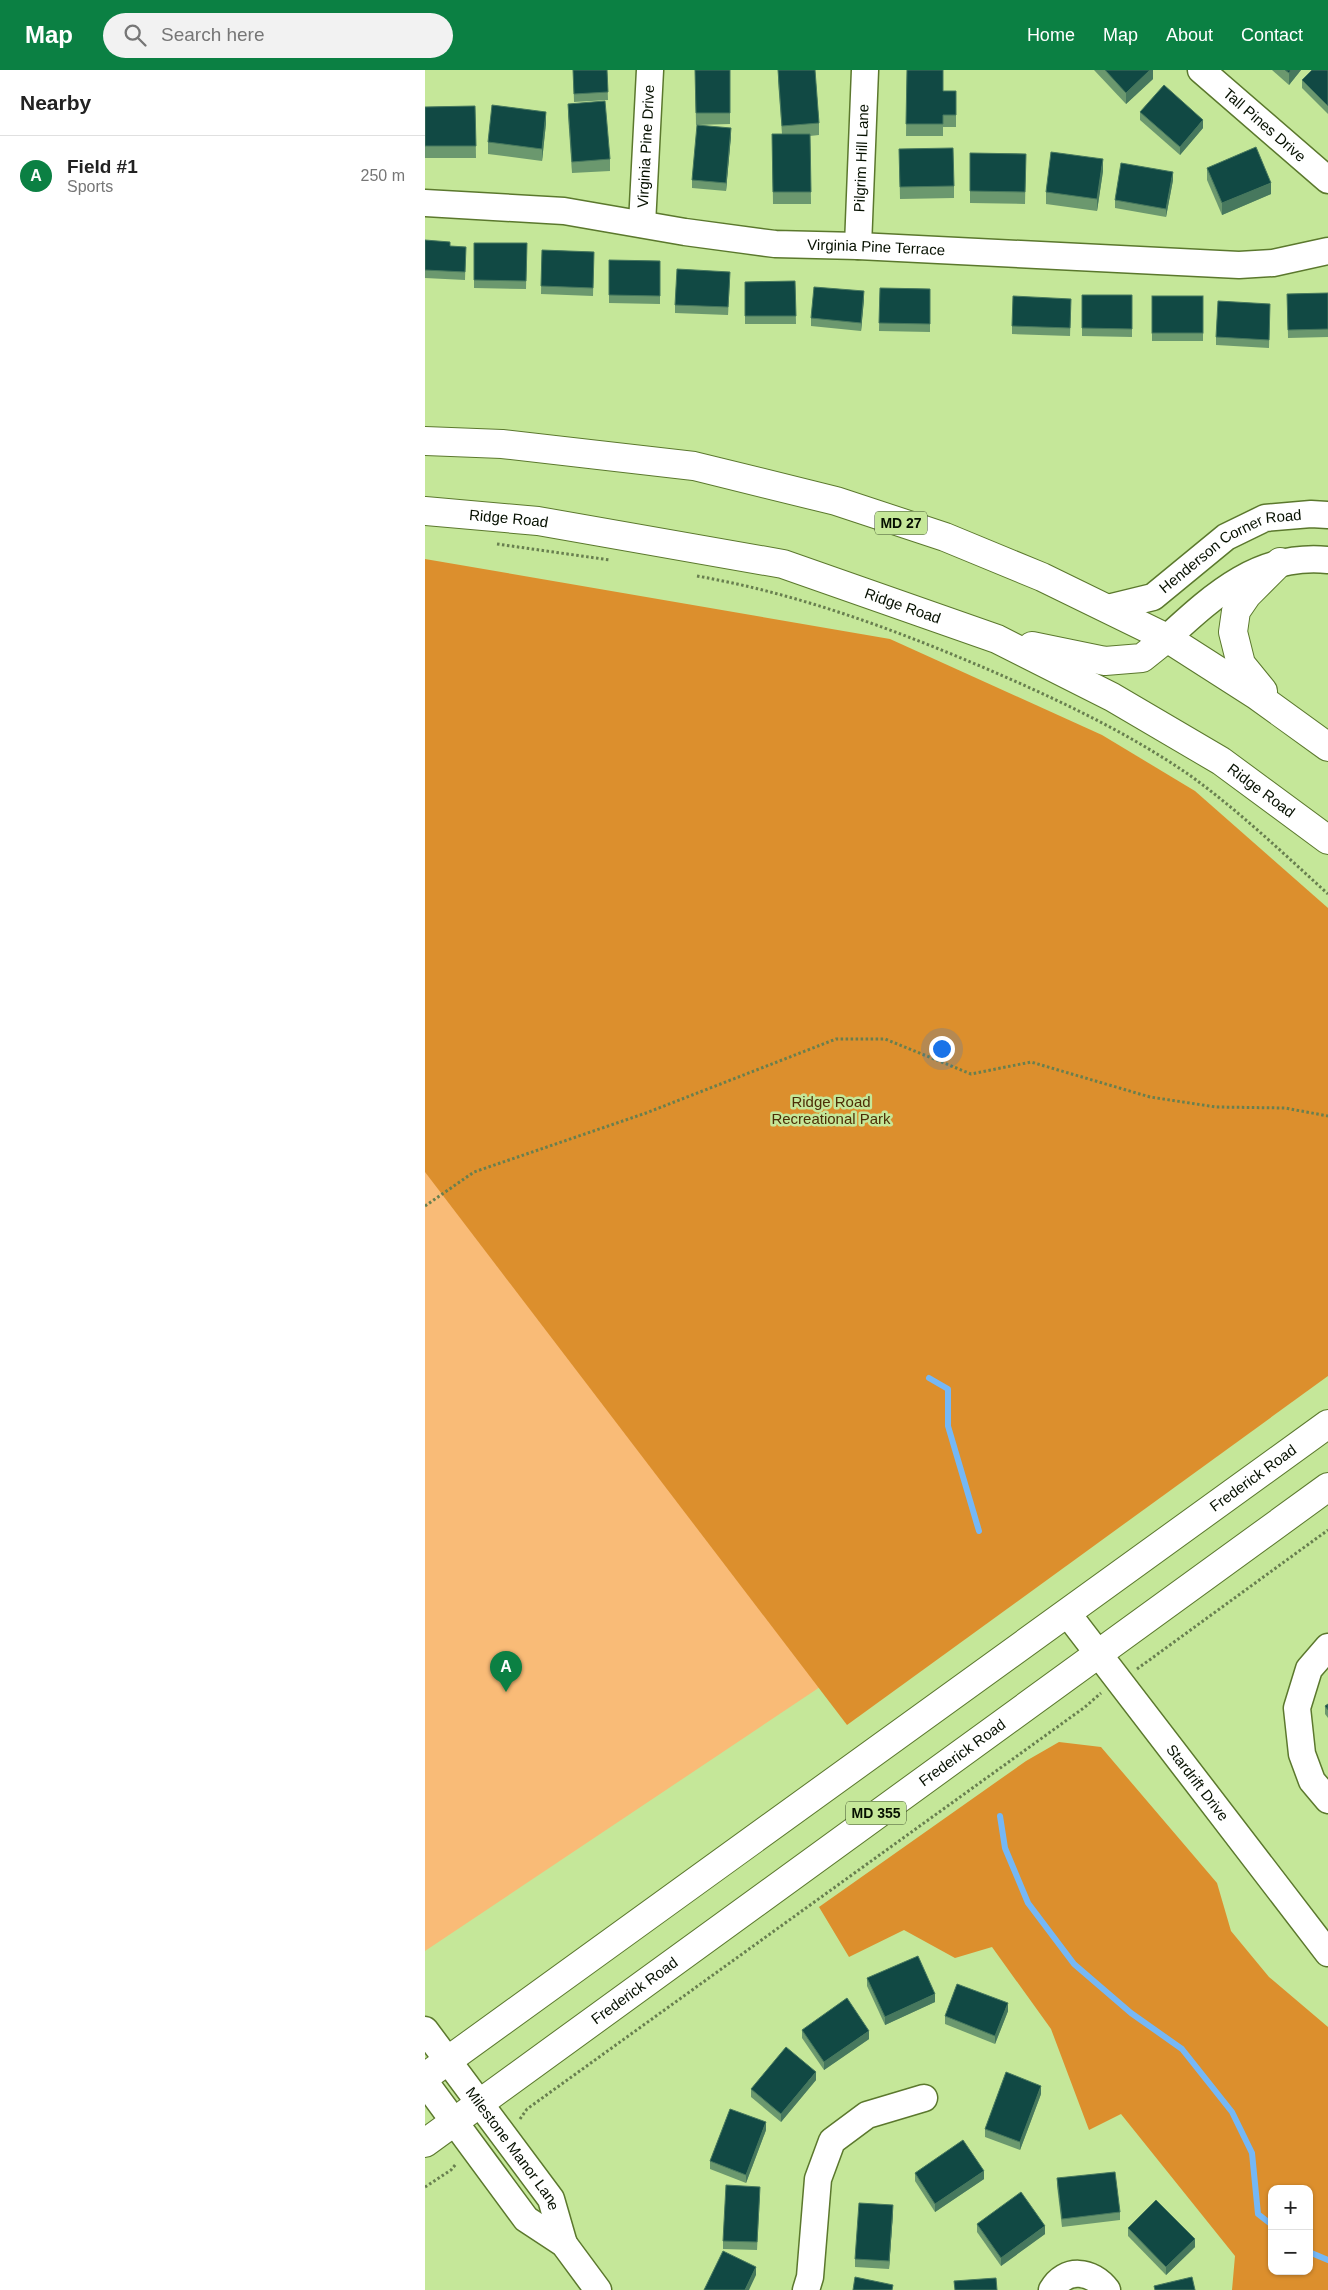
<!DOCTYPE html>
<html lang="en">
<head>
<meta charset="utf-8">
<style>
	:root { --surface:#fff; --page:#f2f2f2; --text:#222; --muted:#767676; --line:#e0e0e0; --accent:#0b8043 }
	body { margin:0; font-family:Arial,sans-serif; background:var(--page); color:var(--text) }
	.controls { position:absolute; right:15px; bottom:15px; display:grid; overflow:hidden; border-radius:10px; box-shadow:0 1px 4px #0004 }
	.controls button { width:45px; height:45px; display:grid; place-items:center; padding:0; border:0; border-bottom:1px solid var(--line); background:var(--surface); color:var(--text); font:25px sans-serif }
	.you { position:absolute; left:516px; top:978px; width:18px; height:18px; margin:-12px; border:4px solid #fff; border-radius:50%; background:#1a73e8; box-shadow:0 0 0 8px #1a73e833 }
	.badge { display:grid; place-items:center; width:32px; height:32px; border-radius:50%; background:var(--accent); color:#fff; font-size:16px; font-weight:700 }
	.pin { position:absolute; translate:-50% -41px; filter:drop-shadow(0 1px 2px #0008) }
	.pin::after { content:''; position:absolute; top:26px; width:18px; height:15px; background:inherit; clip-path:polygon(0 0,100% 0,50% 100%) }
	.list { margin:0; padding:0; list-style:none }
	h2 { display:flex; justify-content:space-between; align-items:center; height:65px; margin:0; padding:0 20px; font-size:21px }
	h2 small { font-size:16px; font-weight:400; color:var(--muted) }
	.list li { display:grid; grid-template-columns:32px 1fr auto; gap:15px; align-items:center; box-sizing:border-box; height:80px; padding:0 20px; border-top:1px solid var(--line) }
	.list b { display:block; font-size:19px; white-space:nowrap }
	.list p { margin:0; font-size:16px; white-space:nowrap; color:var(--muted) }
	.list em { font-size:16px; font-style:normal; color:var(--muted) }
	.icon { flex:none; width:28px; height:28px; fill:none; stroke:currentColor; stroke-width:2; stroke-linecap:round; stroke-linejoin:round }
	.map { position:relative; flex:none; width:903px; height:2220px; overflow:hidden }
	header { display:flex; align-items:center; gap:30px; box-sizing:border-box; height:70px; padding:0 25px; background:var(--accent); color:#fff }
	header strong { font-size:24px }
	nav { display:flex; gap:28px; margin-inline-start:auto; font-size:18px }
	.search { width:350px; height:45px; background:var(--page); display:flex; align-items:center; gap:12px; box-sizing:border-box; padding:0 18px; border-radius:28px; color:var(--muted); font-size:19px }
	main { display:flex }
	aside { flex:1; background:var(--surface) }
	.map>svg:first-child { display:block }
	.green { fill:#f9bb77 }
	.forest { fill:#dc8f2d; fill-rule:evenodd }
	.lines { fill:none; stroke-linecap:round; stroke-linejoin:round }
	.stream { stroke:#75b8f6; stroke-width:6 }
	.minor-casing { stroke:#5b782d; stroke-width:29 }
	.major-casing { stroke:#5b782d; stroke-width:30 }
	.highway-casing { stroke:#5b782d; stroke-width:30 }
	.path { stroke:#687f4f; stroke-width:3; stroke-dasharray:2.5 2.5; stroke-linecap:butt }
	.minor { stroke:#fff; stroke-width:26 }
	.major { stroke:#fff; stroke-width:28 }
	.highway { stroke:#fff; stroke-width:28 }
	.wall { fill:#6b986e }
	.shaded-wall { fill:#47785e }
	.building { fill:#114944; stroke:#47785e }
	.labels { text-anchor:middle; stroke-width:5; stroke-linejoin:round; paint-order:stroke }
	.shield { fill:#c5e799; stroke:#3f502e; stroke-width:1 }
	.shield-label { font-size:14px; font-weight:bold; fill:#061000 }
	.street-label { font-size:15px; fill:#061000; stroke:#c5e799 }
	.park-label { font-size:15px; fill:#4d2e06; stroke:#c5e799 }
</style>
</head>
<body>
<header>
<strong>Map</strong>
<div class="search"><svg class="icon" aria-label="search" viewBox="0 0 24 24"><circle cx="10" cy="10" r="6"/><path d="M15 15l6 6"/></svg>Search here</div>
<nav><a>Home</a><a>Map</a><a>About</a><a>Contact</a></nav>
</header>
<main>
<aside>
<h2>Nearby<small></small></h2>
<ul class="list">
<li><span class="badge">A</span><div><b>Field #1</b><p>Sports</p></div><em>250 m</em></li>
</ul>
</aside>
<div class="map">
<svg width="903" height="2220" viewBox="0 0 903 2220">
	<rect width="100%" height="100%" fill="#c5e799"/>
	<polygon class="green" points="0,533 696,1416 0,1881"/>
	<g class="forest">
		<polygon points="0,489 465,569 677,665 770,721 903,838 903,1306 422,1655 0,1102"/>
		<path d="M 634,1672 L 676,1677 L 792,1813 L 806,1861 L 844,1907 L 903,1957 L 903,2220 L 807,2220 L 810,2186 L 696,2044 L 664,2060 L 626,1959 L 567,1877 L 530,1888 L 479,1860 L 424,1887 L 394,1837 L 601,1691 ZM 847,2119 L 884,2119 L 884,2201 L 847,2201 Z"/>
	</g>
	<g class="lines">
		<g class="stream">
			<polyline points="504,1308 523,1319 523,1356 554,1461"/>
			<polyline points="575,1746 580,1778 603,1833 649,1894 706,1943 757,1979 807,2042 827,2083 833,2144 847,2155"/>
			<polyline points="884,2182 903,2190"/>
		</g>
		<defs>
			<g id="minor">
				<path id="s1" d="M 776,0 L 903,110"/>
				<path id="s2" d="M 0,133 L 139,141 L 260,162 L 350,174 L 433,176 L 814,195 L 848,193 L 903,181"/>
				<path id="s3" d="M 217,154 L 225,0"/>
				<path id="s4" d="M 433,176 L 440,0"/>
				<path id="s5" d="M 683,538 L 728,527 L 801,467 L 840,448 L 886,444 L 903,445"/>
				<path d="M 742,568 C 789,525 834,483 903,490"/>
				<path id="s6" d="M 642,1543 L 903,1883"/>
				<polyline points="903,1577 884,1599 872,1638 877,1684 887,1711 903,1730"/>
				<path id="s7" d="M 0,1960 L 126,2129 L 139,2174"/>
				<polyline points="0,2012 101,2149 139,2174 173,2220"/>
				<polyline points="381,2220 385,2207 393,2109 407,2071 442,2045 499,2028"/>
				<path d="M 627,2220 C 640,2197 667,2200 682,2220"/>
			</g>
			<g id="major">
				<path id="s8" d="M 0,2007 L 903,1354"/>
				<path id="s9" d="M 0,2073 L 903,1417"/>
			</g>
			<g id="highway">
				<polyline points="0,371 77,374 269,396 411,431 520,467 617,507 742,568 831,625 903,677"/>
				<path id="s10" d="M 0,441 L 113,451 L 358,494 L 572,569 L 687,627 L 796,691 L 903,770"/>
				<polyline points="607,576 680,591 717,588 742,568"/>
				<polyline points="838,621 816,594 808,562 811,541 822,525 855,492"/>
			</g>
		</defs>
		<use href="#minor" class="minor-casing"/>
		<use href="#major" class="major-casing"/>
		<use href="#highway" class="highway-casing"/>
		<g class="path">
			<polyline points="72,474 185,490"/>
			<path d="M 272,506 C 375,524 474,561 569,602 C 636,631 703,663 763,704 C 813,740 858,783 903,824"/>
			<polyline points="0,1136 49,1102 221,1043 411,969 460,969 546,1004 606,992 725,1027 791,1037 860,1038 903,1046"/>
			<polyline points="712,1599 903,1460"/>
			<polyline points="95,2049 102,2039 660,1637 676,1623"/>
			<polyline points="0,2117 26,2100 31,2094"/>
		</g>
		<use href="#minor" class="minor"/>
		<use href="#major" class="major"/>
		<use href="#highway" class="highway"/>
	</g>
	<g class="wall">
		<polygon points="148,0 182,0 183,30 149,32"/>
		<polygon points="270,0 305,0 305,54 271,55"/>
		<polygon points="353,0 394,0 390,0 394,53 394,65 385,66 386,134 348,134 347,64 357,64 353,11"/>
		<polygon points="482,0 518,21 531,21 531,57 518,57 518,66 481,66"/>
		<polygon points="669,0 728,0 728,9 701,34"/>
		<polygon points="847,0 876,0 864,15"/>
		<polygon points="903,0 903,44 877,18 877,10"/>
		<polygon points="143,34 185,89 185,101 147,103 143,46"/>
		<polygon points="50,36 51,88 0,88 0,37"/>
		<polygon points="715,42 778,58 755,85 715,50"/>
		<polygon points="121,53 117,91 63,84 63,72"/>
		<polygon points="306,66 301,121 267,118 267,110"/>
		<polygon points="474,79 529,116 529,128 475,129"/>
		<polygon points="545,83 601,84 600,134 545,133"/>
		<polygon points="782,98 846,124 797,145 782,110"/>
		<polygon points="678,101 672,141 621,134 621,122"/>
		<polygon points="748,110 741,147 690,138 690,130"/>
		<polygon points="0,170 25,176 41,177 40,210 0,208"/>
		<polygon points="49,173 102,173 101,219 49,218"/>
		<polygon points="117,180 169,182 168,226 116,224"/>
		<polygon points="184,190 235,191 235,234 184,233"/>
		<polygon points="305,210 303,245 250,243 250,235"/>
		<polygon points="370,211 371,254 320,254 320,212"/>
		<polygon points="455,218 505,219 505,262 454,261"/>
		<polygon points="903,223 903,267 863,268 862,224"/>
		<polygon points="657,225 707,225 707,267 657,266"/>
		<rect x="727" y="226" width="51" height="45"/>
		<polygon points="439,229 436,261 386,256 386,248"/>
		<polygon points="845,234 844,278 791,275 791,267"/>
		<polygon points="646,237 645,266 587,264 587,256"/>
		<polygon points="903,1634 903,1648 900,1644 900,1636"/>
		<polygon points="442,1908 510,1932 460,1955 442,1916"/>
		<polygon points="583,1941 570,1974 520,1954 520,1946"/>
		<polygon points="377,1960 444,1969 399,2000 377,1968"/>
		<polygon points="391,2010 356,2052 326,2027 326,2019"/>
		<polygon points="616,2024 595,2080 560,2067 560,2059"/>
		<polygon points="341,2060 321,2113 285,2099 285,2091"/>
		<polygon points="490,2103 559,2109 510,2142 490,2111"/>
		<polygon points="632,2108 695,2142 695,2150 637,2157 632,2116"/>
		<polygon points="335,2125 332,2180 298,2179 298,2171"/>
		<polygon points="468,2143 464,2199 430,2197 430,2189"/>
		<polygon points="552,2154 620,2164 576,2196 552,2162"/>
		<polygon points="703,2158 770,2177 741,2205 703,2166"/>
	</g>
	<g class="shaded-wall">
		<polygon points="725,0 728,0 728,9 701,34 701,23"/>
		<polygon points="866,0 876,0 864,15 864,3"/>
		<polygon points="121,42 121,53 117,91 117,79"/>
		<polygon points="778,50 778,58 755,85 755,77"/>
		<polygon points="306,58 306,66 301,121 301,113"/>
		<polygon points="678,89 678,101 672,141 672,129"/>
		<polygon points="748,102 748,110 741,147 741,139"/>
		<polygon points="846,113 846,124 797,145 797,133"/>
		<polygon points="439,221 439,229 436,261 436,253"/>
		<polygon points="510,1924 510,1932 460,1955 460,1947"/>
		<polygon points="583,1933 583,1941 570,1974 570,1966"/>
		<polygon points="444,1961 444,1969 399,2000 399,1992"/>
		<polygon points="391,2002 391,2010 356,2052 356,2044"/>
		<polygon points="616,2016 616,2024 595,2080 595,2072"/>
		<polygon points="341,2052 341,2060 321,2113 321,2105"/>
		<polygon points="559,2101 559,2109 510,2142 510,2134"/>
		<polygon points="468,2135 468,2143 464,2199 464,2191"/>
		<polygon points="620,2156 620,2164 576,2196 576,2188"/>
		<polygon points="770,2169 770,2177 741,2205 741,2197"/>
		<polygon points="331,2197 331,2205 324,2220 320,2220"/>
	</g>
	<g class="building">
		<polygon points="148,0 182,0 183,22 149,24"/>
		<polygon points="270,0 305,0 305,43 271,43"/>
		<polygon points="353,0 390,0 394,53 357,56"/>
		<polygon points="482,0 518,0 518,21 531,21 531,45 518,45 518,54 481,54"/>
		<polygon points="680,0 725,0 701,23"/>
		<polygon points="860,0 866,0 864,3"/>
		<polygon points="887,0 903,0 903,36 877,10"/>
		<polygon points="739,15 778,50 755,77 715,42"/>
		<polygon points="180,31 185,89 147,92 143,34"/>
		<polygon points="67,35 121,42 117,79 63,72"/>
		<polygon points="50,36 51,76 0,76 0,37"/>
		<polygon points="272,55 306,58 301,113 267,110"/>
		<polygon points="347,64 385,64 386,122 348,122"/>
		<polygon points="831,77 846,113 797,133 782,98"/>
		<polygon points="528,78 529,116 475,117 474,79"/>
		<polygon points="626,82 678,89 672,129 621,122"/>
		<polygon points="545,83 601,84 600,122 545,121"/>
		<polygon points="696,93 748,102 741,139 690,130"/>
		<polygon points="0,170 25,172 25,176 41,177 40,202 0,200"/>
		<polygon points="49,173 102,173 101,211 49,210"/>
		<polygon points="117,180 169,182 168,218 116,216"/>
		<polygon points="184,190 235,191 235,226 184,225"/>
		<polygon points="252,199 305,202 303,237 250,235"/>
		<polygon points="370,211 371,246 320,246 320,212"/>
		<polygon points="389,217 439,221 436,253 386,248"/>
		<polygon points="455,218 505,219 505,254 454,253"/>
		<polygon points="903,223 903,259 863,260 862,224"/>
		<polygon points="657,225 707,225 707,259 657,258"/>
		<polygon points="588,226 646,229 645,258 587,256"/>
		<rect x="727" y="226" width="51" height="37"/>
		<polygon points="793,231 845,234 844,270 791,267"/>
		<polygon points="903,1634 903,1640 900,1636"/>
		<polygon points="493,1886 510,1924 460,1947 442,1908"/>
		<polygon points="532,1914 583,1933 570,1966 520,1946"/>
		<polygon points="422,1928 444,1961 399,1992 377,1960"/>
		<polygon points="361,1977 391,2002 356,2044 326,2019"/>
		<polygon points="581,2002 616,2016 595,2072 560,2059"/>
		<polygon points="305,2039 341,2052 321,2105 285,2091"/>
		<polygon points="538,2070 559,2101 510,2134 490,2103"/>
		<polygon points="690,2102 695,2142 637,2149 632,2108"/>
		<polygon points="301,2115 335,2117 332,2172 298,2171"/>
		<polygon points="596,2122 620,2156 576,2188 552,2154"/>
		<polygon points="731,2130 770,2169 741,2197 703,2158"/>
		<polygon points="434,2133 468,2135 464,2191 430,2189"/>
		<polygon points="298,2181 331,2197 320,2220 279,2220"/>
		<polygon points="430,2207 468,2215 467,2220 428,2220"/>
		<polygon points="767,2207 770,2220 730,2220 729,2216"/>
		<polygon points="571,2208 572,2220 530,2220 529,2211"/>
	</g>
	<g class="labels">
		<g class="shield">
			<rect x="450" y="441.5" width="52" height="23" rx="4"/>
			<rect x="421" y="1731.5" width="60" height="23" rx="4"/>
		</g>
		<g class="shield-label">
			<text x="476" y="458">MD 27</text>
			<text x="451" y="1748">MD 355</text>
		</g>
		<g class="street-label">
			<text dy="5" stroke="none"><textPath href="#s1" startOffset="84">Tall Pines Drive</textPath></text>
			<text dy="5" stroke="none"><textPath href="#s3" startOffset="78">Virginia Pine Drive</textPath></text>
			<text dy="5" stroke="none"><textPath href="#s4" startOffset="88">Pilgrim Hill Lane</textPath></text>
			<text dy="5" stroke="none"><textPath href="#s2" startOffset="454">Virginia Pine Terrace</textPath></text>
			<text dy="5" stroke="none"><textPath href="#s10" startOffset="84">Ridge Road</textPath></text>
			<text dy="5" stroke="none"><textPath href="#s5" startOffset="139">Henderson Corner Road</textPath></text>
			<text dy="5" stroke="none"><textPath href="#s10" startOffset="489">Ridge Road</textPath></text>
			<text dy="5" stroke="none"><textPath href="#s10" startOffset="894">Ridge Road</textPath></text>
			<text dy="5" stroke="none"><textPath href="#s8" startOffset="1022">Frederick Road</textPath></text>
			<text dy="5" stroke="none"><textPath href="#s9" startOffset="664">Frederick Road</textPath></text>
			<text dy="5" stroke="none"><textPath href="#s6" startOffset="214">Stardrift Drive</textPath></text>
			<text dy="5" stroke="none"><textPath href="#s9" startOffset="259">Frederick Road</textPath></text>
			<text dy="5" stroke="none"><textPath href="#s7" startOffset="148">Milestone Manor Lane</textPath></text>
		</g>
		<g class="park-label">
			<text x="406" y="1037">Ridge Road<tspan x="406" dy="17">Recreational Park</tspan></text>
		</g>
	</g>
</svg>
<div class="controls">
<button>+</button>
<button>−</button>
</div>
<div class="you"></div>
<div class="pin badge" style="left:81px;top:1622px">A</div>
</div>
</main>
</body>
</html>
